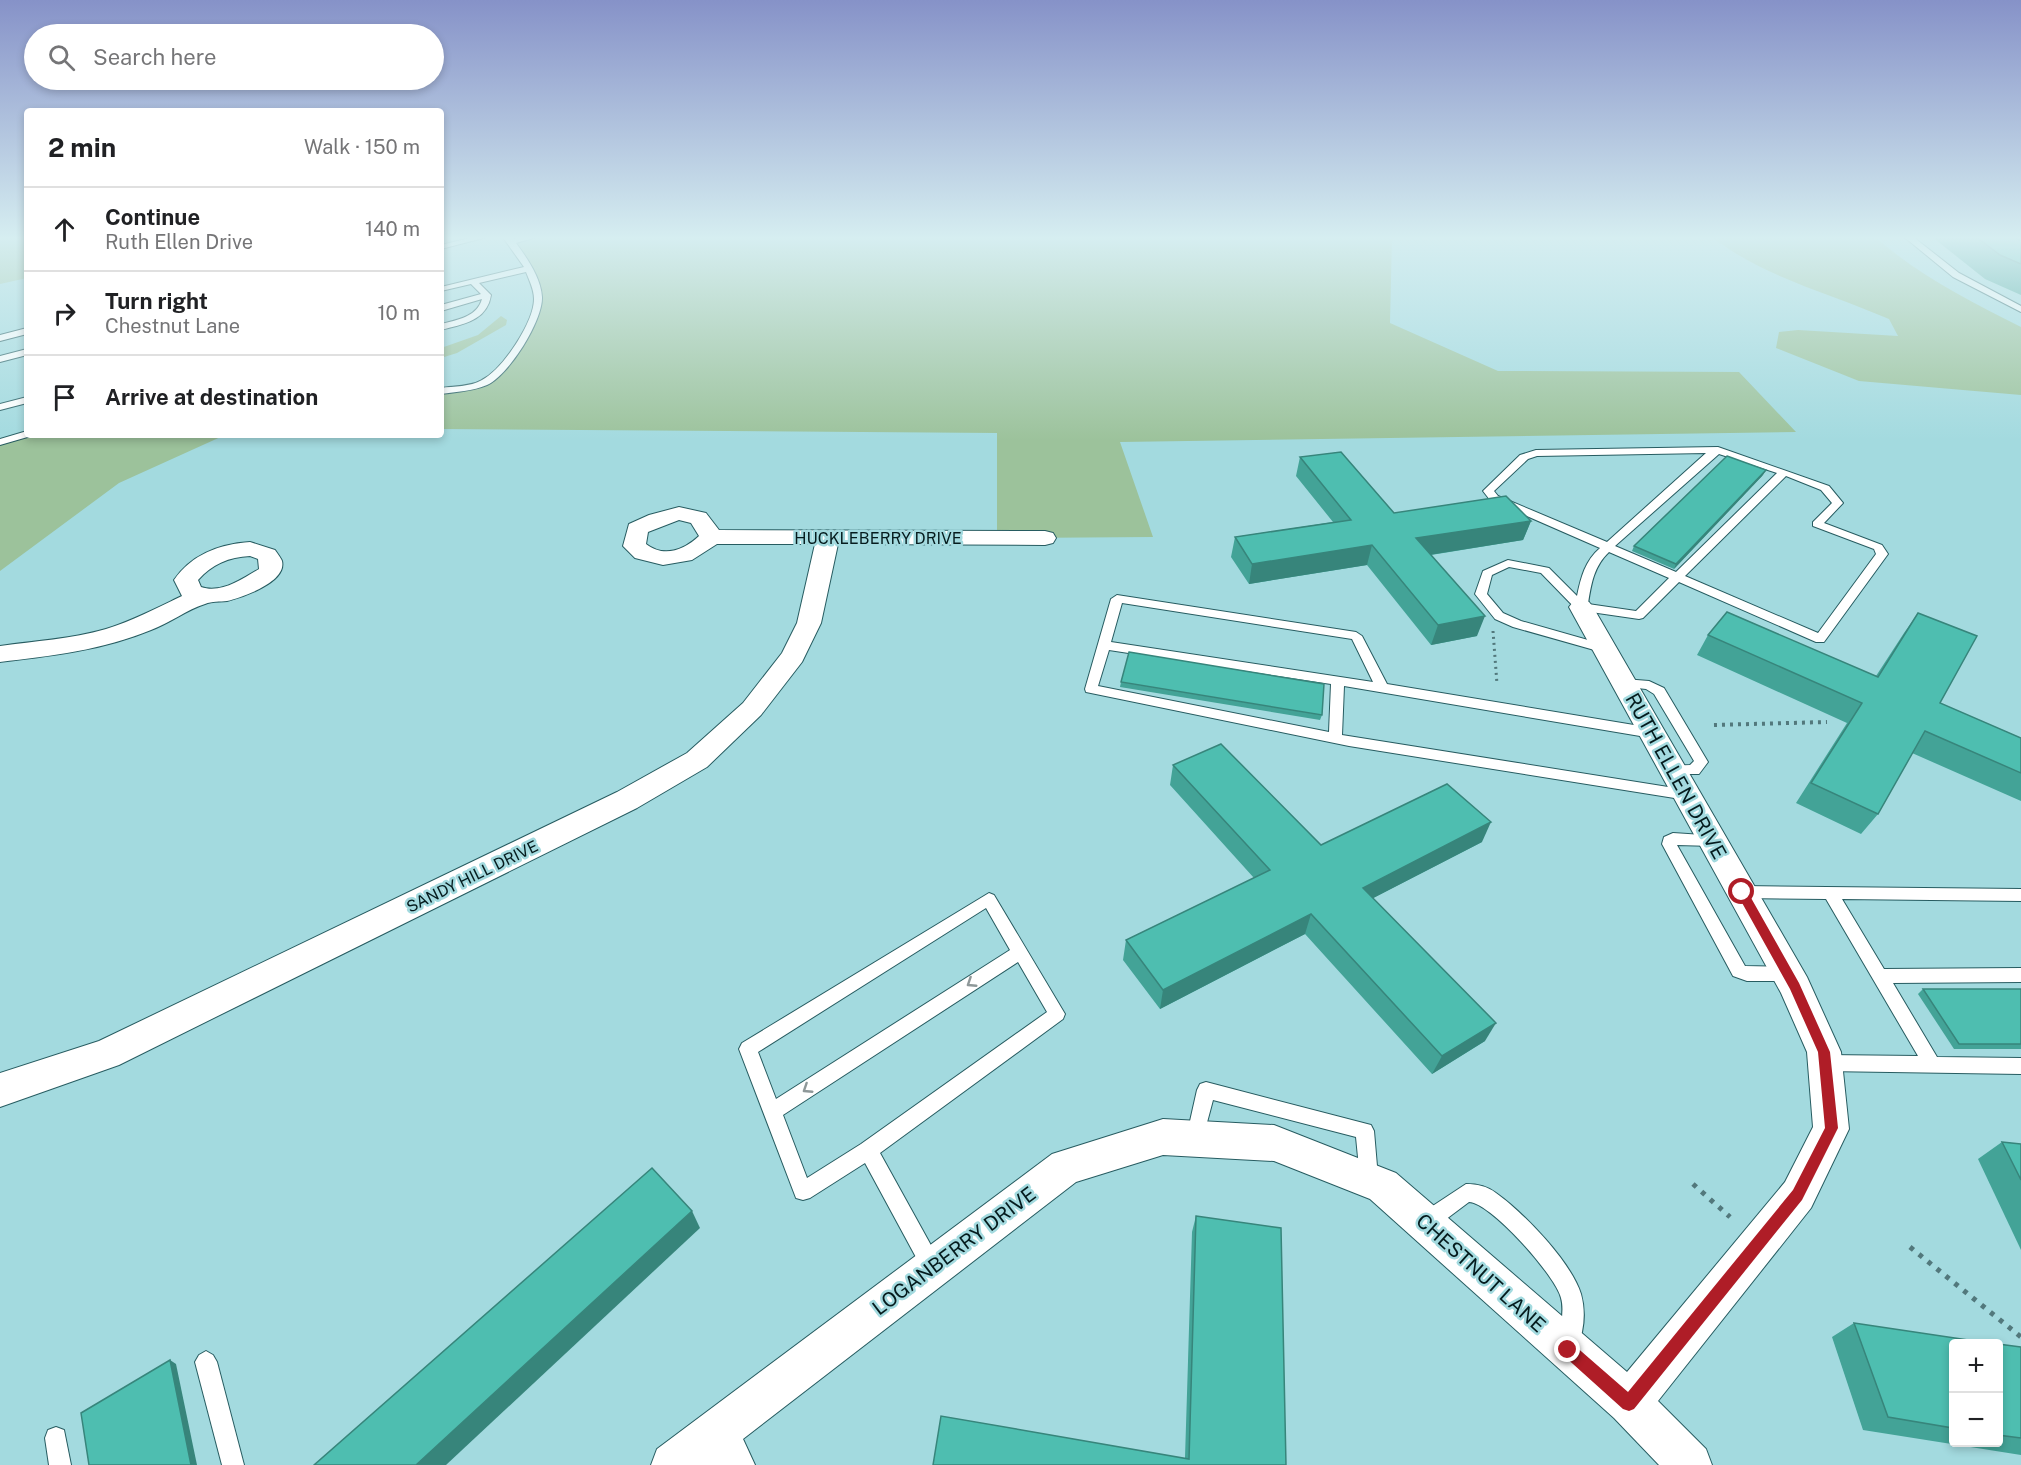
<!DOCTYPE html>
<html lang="en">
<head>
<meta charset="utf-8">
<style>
	:root { --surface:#fff; --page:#f2f2f2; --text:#202124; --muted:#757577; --line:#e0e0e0 }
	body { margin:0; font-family:"Public Sans",sans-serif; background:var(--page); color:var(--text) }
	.controls { position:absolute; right:18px; bottom:18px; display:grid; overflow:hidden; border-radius:6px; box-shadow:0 3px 9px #0003 }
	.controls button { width:54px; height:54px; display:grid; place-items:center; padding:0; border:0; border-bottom:2px solid var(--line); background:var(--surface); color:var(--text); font:30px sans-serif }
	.stop { position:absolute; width:18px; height:18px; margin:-14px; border:4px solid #af1d27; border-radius:50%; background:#fff }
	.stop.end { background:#af1d27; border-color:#fff; box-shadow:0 2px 6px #0008 }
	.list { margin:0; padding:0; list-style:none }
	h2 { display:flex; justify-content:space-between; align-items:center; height:78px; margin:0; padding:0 24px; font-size:26px }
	h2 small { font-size:20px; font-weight:400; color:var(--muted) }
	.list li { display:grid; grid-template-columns:39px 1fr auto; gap:18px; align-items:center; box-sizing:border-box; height:84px; padding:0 24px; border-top:2px solid var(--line) }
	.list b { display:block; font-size:22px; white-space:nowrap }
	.list p { margin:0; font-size:20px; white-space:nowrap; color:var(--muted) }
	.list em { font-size:20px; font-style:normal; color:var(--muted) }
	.icon { flex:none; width:33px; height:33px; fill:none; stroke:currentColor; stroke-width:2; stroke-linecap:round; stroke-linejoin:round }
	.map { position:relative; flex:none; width:2021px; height:1465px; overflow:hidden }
	.search { position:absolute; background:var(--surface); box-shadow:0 3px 9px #0003; left:24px; top:24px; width:420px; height:66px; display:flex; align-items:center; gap:15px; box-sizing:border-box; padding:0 21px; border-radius:33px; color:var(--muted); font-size:22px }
	.panel { position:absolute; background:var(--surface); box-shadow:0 3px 9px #0003; left:24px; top:108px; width:420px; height:330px; border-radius:6px }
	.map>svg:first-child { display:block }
	.green { fill:#9cc29b }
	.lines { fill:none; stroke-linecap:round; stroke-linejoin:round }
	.lane-casing { stroke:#275c61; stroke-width:2 }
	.street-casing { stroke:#275c61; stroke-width:2 }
	.path-far2 { stroke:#52787c; stroke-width:3; stroke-dasharray:2 4; stroke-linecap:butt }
	.path-far1 { stroke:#52787c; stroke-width:4; stroke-dasharray:3 5; stroke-linecap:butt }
	.path { stroke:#52787c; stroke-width:5; stroke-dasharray:4.5 7; stroke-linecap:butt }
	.lane { fill:#fff; fill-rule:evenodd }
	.street { fill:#fff; fill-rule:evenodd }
	.wall { fill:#43a397 }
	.shaded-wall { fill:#37857b }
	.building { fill:#4ebeb0; stroke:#37857b; stroke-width:1.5 }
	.oneway { stroke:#8e9899 }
	.route { fill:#af1d27 }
	.labels { text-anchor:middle; stroke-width:5; stroke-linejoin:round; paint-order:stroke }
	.street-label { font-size:16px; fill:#051b1d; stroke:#a3dadf }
	.near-street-label { font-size:20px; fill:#051b1d; stroke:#a3dadf }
</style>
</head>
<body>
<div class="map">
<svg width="2021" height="1465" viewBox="0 0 2021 1465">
	<rect width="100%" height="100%" fill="#a3dadf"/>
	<g class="green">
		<polygon points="0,236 27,236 27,278 0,284"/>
		<polygon points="536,236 1392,236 1390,323 1498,371 1739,372 1796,432 1120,442 1153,537 997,538 997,433 441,429 441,391 486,382 527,333 538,300 534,282 512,242"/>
		<path d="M 1711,236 L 1874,236 C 1918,275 1969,301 2021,327 L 2021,395 L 1859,381 L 1776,348 L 1779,332 L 1798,330 L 1898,336 L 1889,319 C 1830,293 1762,277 1711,236 Z"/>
		<polygon points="501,316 507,320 506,325 457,353 441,358 441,348 478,335"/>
		<polygon points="27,435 225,435 119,483 0,571 0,442"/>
	</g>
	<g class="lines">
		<defs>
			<g id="lane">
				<polygon points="478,236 491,236 441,249 441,245"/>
				<path d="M 502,236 L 510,236 L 513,239 L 527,236 L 540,236 L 516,243 C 527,258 541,278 542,297 C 543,321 508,376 487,385 C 473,391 456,392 441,394 L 441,388 C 454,386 470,387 482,380 C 503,369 534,322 534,299 C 534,289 529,280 526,272 L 479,283 L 491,295 C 487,321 463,324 441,330 L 441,324 C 457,320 477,317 482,299 L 441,311 L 441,305 L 481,294 L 471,284 L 441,291 L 441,287 L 524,267 Z"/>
				<polygon points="1903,236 1912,236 1959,273 2021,306 2021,312 1953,277"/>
				<polygon points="27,328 27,334 0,341 0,335"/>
				<polygon points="27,349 27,355 0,362 0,356"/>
				<polygon points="27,397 27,403 0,410 0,404"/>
				<polygon points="27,431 27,435 31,436 0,445 0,439"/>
				<path d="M 1718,447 L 1829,486 L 1843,503 L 1824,523 L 1882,545 L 1888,554 L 1824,642 L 1816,642 L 1679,582 L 1643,618 L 1639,619 L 1577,610 L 1541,573 L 1509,567 L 1492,575 L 1487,594 L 1503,613 L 1521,621 L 1609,646 L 1611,649 L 1609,652 L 1605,653 L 1513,627 L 1495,619 L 1475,594 L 1483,571 L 1508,560 L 1549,568 L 1577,596 C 1581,577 1585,561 1600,548 L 1490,500 L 1483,491 L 1520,455 L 1536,450 ZM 1706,453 L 1607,542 L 1498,496 L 1494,491 L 1528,459 L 1537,456 ZM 1719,454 L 1777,473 L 1676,572 L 1615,546 ZM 1786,476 L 1821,490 L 1832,503 L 1813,522 L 1813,526 L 1874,549 L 1876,554 L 1818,633 L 1685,576 ZM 1609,552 L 1669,578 L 1636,611 L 1588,604 C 1591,584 1594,566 1609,552 Z"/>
				<path d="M 1117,595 L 1356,632 L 1362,636 L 1387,684 L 1652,728 L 1659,733 L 1652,738 L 1344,686 L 1342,735 L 1687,790 L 1692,791 L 1694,795 L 1692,799 L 1687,800 L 1349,746 L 1086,692 L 1085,689 L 1111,599 ZM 1122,603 L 1352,639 L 1373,682 L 1111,642 ZM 1109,650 L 1331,684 L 1329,732 L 1098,686 Z"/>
				<polygon points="1624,679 1649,681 1664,688 1708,762 1699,774 1668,774 1666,770 1668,766 1690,765 1694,761 1654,694 1646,689 1619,686 1618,683 1619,680"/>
				<polygon points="1673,833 1718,836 1720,840 1718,844 1713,846 1677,845 1745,966 1787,967 1793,969 1795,974 1793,979 1787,981 1747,981 1733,976 1662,844 1664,837"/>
				<polygon points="1742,886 2021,889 2021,901 1842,899 1884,969 2021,968 2021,982 1893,983 1937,1057 2021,1058 2021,1074 1825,1071 1819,1069 1816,1063 1819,1057 1825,1055 1918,1056 1826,899 1742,898 1737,896 1734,892 1737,888"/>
				<path d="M 989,893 L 994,895 L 1065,1014 L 1063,1019 L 880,1153 L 938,1258 L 941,1265 L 938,1272 L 931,1275 L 924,1272 L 865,1163 L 810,1198 L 803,1200 L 796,1198 L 739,1049 L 742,1043 ZM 986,908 L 1010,950 L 776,1099 L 758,1052 ZM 1018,962 L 1047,1012 L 861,1144 L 807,1178 L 783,1115 Z"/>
				<polygon points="1206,1082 1371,1125 1374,1131 1378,1178 1376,1185 1369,1187 1362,1185 1360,1178 1356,1137 1213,1100 1201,1145 1195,1148 1189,1145 1186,1139 1197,1090 1200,1084"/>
				<path d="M 1466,1184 C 1477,1184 1487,1186 1496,1193 C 1524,1213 1571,1262 1581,1294 C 1586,1312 1584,1331 1577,1348 L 1570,1351 L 1563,1348 C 1556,1333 1566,1315 1561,1298 C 1556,1276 1490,1202 1469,1202 L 1433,1229 L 1426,1232 L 1419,1229 L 1416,1222 L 1419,1215 Z"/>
				<polygon points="206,1351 213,1355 217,1362 244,1465 222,1465 195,1362 199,1355"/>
				<polygon points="56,1427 64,1430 71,1465 49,1465 45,1438 48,1430"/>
			</g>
			<g id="street">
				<path d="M 679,507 L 706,513 L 719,530 L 1045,531 L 1053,533 L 1056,538 L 1053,543 L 1045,545 L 838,544 L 821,623 L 802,662 L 761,715 L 707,767 L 637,808 L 119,1065 L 0,1107 L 0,1073 L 99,1041 L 617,792 L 687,753 L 743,703 L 782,653 L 797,623 L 815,544 L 717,544 L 692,560 L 663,565 L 635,558 L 623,546 L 629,524 L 649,515 ZM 679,520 L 691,523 L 699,536 C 684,550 664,558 646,544 L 648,532 Z"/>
				<path d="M 250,542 L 275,550 C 277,553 281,558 282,561 C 287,582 243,597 227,601 C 220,602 212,601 205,604 C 186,610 170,623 151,630 C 103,650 51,656 0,662 L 0,646 C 35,641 71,639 106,629 C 132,621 157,608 182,596 L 174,580 C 192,554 220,544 250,542 ZM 250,556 L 258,559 L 259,569 C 242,579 221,594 201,587 L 198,580 C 212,564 229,557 250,556 Z"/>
				<polygon points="1581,599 1589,602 1593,607 1807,977 1841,1052 1849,1129 1811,1208 1658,1401 1706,1449 1712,1465 1659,1465 1614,1418 1370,1199 1274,1161 1163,1155 1076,1182 743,1439 755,1465 651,1465 657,1449 1052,1154 1163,1119 1274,1125 1396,1173 1627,1372 1785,1182 1813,1127 1807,1052 1781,993 1569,607 1573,602"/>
			</g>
		</defs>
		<use href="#lane" class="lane-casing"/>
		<use href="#street" class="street-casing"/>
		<polyline class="path-far2" points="1493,631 1497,684"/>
		<polyline class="path-far1" points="1714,725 1827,722"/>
		<g class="path">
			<polyline points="1693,1184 1730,1217"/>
			<polyline points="1910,1247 2021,1337"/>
		</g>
		<use href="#lane" class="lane"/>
		<use href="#street" class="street"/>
	</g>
	<g class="wall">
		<polygon points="1931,236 2013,236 2021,241 2021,295 1985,279"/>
		<polygon points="1300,457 1394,513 1531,521 1523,540 1431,555 1477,636 1431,645 1367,565 1249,584 1231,557 1235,537 1333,522 1296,476"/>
		<polygon points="1763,475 1674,569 1632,551 1634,546"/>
		<polygon points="1918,613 1940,703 2021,738 2021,801 1912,753 1878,814 1861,834 1796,803 1847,723 1697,655 1708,635 1876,676 1904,633"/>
		<polygon points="1121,682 1322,715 1320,720 1120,687"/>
		<polygon points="1173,765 1321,845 1482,842 1373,898 1485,1041 1432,1074 1305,934 1160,1009 1123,960 1126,940 1254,878 1170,785"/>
		<polygon points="1923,989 2021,989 2021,1049 1954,1049 1918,994"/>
		<polygon points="2002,1142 2021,1144 2021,1250 1978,1159"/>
		<polygon points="1196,1216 1286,1465 1185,1458 1192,1232"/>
		<polygon points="1854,1323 1953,1344 1953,1443 1998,1443 1998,1344 2021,1347 2021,1455 1863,1430 1832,1337"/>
	</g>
	<g class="shaded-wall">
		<polygon points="1766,470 1763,475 1674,569 1676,564"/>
		<polygon points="1531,521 1523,540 1410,558 1416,538"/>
		<polygon points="1372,545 1367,565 1249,584 1252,564"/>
		<polygon points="1485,616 1477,636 1431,645 1438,625"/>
		<polygon points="1491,822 1482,842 1356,907 1363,888"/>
		<polygon points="1311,914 1305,934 1160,1009 1163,990"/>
		<polygon points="1496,1023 1485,1041 1432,1074 1442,1056"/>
		<polygon points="692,1211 700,1228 446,1465 416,1465"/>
		<polygon points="170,1360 176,1364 197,1465 191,1465"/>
	</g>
	<g class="building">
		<polygon points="1975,236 2013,236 2021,241 2021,264 2000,255"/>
		<polygon points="1341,452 1394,513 1506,496 1531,521 1416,538 1485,616 1438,625 1372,545 1252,564 1235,537 1351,520 1300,457"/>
		<polygon points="1727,456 1766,470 1676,564 1634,546"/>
		<polygon points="1727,612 1878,677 1918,613 1977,636 1940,703 2021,738 2021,773 1925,731 1878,814 1811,783 1862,703 1708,635"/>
		<polygon points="1129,652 1324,684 1322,715 1121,682"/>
		<polygon points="1221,744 1321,845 1447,784 1491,822 1363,888 1496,1023 1442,1056 1311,914 1163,990 1126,940 1270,870 1173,765"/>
		<polygon points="1923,989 2021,989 2021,1044 1959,1044"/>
		<polygon points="2002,1142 2021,1144 2021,1180"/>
		<polygon points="652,1168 692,1211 416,1465 314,1465"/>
		<polygon points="1196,1216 1281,1228 1286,1465 933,1465 941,1416 1189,1459"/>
		<polygon points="1854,1323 1995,1344 1953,1344 1953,1428 1888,1417"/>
		<polygon points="1998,1344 2021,1347 2021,1438 1998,1435"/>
		<polygon points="170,1360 191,1465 89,1465 81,1413"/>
	</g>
	<defs><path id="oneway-chevron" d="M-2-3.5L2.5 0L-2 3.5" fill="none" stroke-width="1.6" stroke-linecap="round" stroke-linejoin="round" transform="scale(1.5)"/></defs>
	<g class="oneway">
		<use href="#oneway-chevron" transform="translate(971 983) rotate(147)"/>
		<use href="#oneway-chevron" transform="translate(807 1089) rotate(147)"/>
	</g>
	<linearGradient id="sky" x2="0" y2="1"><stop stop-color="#8692c8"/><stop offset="0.54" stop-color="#d6eef1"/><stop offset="1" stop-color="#d6eef1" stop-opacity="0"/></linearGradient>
	<rect width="2021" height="441" fill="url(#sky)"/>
	<polygon class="route" points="1742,888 1746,889 1799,983 1830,1052 1838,1128 1802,1200 1634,1409 1629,1411 1623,1409 1563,1355 1561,1350 1563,1345 1568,1343 1574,1345 1628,1392 1793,1190 1825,1128 1818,1052 1790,989 1736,892"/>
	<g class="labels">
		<g class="street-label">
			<text x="878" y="544">HUCKLEBERRY DRIVE</text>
			<text transform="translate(472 876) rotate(-26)" y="6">SANDY HILL DRIVE</text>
		</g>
		<g class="near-street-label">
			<text transform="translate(1676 776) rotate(61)" y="7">RUTH ELLEN DRIVE</text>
			<text transform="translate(954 1251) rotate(-37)" y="7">LOGANBERRY DRIVE</text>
			<text transform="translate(1481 1273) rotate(42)" y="7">CHESTNUT LANE</text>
		</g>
	</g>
</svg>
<div class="controls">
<button>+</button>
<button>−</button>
</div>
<div class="stop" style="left:1742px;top:892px"></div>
<div class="stop end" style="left:1568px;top:1350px"></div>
<div class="search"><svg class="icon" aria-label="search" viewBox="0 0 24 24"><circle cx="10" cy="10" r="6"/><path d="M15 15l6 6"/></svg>Search here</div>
<section class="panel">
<h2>2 min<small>Walk · 150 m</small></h2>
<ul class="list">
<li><svg class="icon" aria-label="ahead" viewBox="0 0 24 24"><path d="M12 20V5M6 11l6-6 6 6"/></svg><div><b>Continue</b><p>Ruth Ellen Drive</p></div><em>140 m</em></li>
<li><svg class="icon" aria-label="right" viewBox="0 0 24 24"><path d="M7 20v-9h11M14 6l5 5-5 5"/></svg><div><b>Turn right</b><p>Chestnut Lane</p></div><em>10 m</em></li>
<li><svg class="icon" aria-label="arrive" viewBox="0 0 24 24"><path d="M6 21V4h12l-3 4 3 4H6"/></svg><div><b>Arrive at destination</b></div></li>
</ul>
</section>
</div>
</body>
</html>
